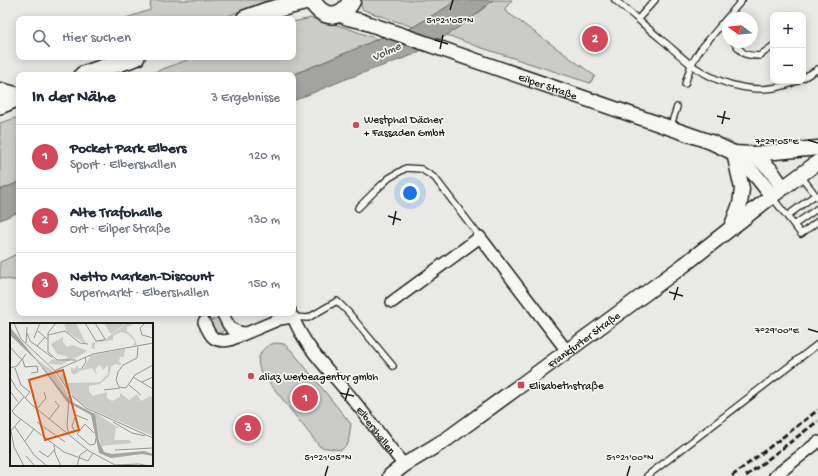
<!DOCTYPE html>
<html lang="de">
<head>
<meta charset="utf-8">
<style>
	:root { --surface:#fff; --page:#f2f2f3; --text:#1f2937; --muted:#747a83; --line:#e0e1e3; --accent:#d1495b }
	body { margin:0; font-family:"Gochi Hand",sans-serif; background:var(--page); color:var(--text) }
	.controls { position:absolute; right:12px; top:12px; display:grid; overflow:hidden; border-radius:8px; box-shadow:0 2px 10px #0003 }
	.controls button { width:36px; height:36px; display:grid; place-items:center; padding:0; border:0; border-bottom:1px solid var(--line); background:var(--surface); color:var(--text); font:20px sans-serif }
	.compass { position:absolute; left:722px; top:12px; width:36px; height:36px; border-radius:50%; background:var(--surface); box-shadow:0 2px 10px #0003; rotate:285deg }
	.you { position:absolute; left:410px; top:193px; width:14px; height:14px; margin:-10px; border:3px solid #fff; border-radius:50%; background:#1a73e8; box-shadow:0 0 0 6px #1a73e833 }
	.badge { display:grid; place-items:center; width:26px; height:26px; border-radius:50%; background:var(--accent); color:#fff; font-size:13px; font-weight:700 }
	.pin { position:absolute; translate:-50% -50%; border:2px solid #fff; box-shadow:0 1px 4px #0006 }
	.list { margin:0; padding:0; list-style:none }
	h2 { display:flex; justify-content:space-between; align-items:center; height:52px; margin:0; padding:0 16px; font-size:17px }
	h2 small { font-size:13px; font-weight:400; color:var(--muted) }
	.list li { display:grid; grid-template-columns:26px 1fr auto; gap:12px; align-items:center; box-sizing:border-box; height:64px; padding:0 16px; border-top:1px solid var(--line) }
	.list b { display:block; font-size:15px; white-space:nowrap }
	.list p { margin:0; font-size:13px; white-space:nowrap; color:var(--muted) }
	.list em { font-size:13px; font-style:normal; color:var(--muted) }
	.icon { flex:none; width:22px; height:22px; fill:none; stroke:currentColor; stroke-width:2; stroke-linecap:round; stroke-linejoin:round }
	.map { position:relative; flex:none; width:818px; height:476px; overflow:hidden }
	.search { position:absolute; background:var(--surface); box-shadow:0 2px 10px #0003; left:16px; top:16px; width:280px; height:44px; display:flex; align-items:center; gap:10px; box-sizing:border-box; padding:0 14px; border-radius:8px; color:var(--muted); font-size:15px }
	.panel { position:absolute; background:var(--surface); box-shadow:0 2px 10px #0003; left:16px; top:72px; width:280px; height:244px; border-radius:8px }
	.map>svg:first-child { display:block }
	.green { fill:#cbcbc7; stroke:#747472 }
	.water { fill:#a3a3a1; stroke:#6d6d6c }
	.lines { fill:none; stroke-linecap:round; stroke-linejoin:round }
	.service-casing { stroke:#1c1c1c; stroke-width:8 }
	.minor-casing { stroke:#1c1c1c; stroke-width:14 }
	.tertiary-casing { stroke:#1c1c1c; stroke-width:17 }
	.secondary-casing { stroke:#1c1c1c; stroke-width:19 }
	.primary-casing { stroke:#1c1c1c; stroke-width:20 }
	.service { stroke:#f6f6f2; stroke-width:5.5 }
	.minor { stroke:#f6f6f2; stroke-width:11 }
	.tertiary { stroke:#f6f6f2; stroke-width:14 }
	.secondary { stroke:#f6f6f2; stroke-width:16 }
	.primary { stroke:#f6f6f2; stroke-width:17 }
	.rail { stroke:#1c1c1c; stroke-width:3; stroke-dasharray:6 3; stroke-linecap:butt }
	.ticks { fill:none; stroke:#1c1c1c; stroke-width:1.5 }
	.poi-dot { fill:#d1495b; stroke:#f6f6f2; stroke-width:1.5 }
	.labels { text-anchor:middle; stroke-width:3.5; stroke-linejoin:round; paint-order:stroke }
	.street-label { font-size:11px; fill:#1c1c1c; stroke:#f6f6f2 }
	.poi-label { font-size:11px; fill:#1c1c1c; stroke:#f6f6f2; text-anchor:start }
	.water-label { font-size:12px; font-style:italic; fill:#525251; stroke:#f6f6f2 }
	.inset-road { fill:none; stroke:#979795; stroke-width:1 }
	.view { fill:#de560d; fill-opacity:0.15; stroke:#de560d; stroke-width:2 }
	.inset-edge { fill:none; stroke:#1c1c1c; stroke-width:2 }
	.ticks-label { font-size:10px; text-anchor:middle; fill:#1c1c1c; stroke:#f6f6f2; stroke-width:3.5; stroke-linejoin:round; paint-order:stroke }
</style>
</head>
<body>
<div class="map">
<svg width="818" height="476" viewBox="0 0 818 476">
	<rect width="100%" height="100%" fill="#e9e9e5"/>
	<filter id="ink" filterUnits="userSpaceOnUse"><feTurbulence type="fractalNoise" baseFrequency=".025" numOctaves="2"/><feDisplacementMap in="SourceGraphic" scale="8" xChannelSelector="R" yChannelSelector="G"/><feConvolveMatrix kernelMatrix="1 2 1 2 8 2 1 2 1" color-interpolation-filters="sRGB"/></filter>
	<g filter="url(#ink)">
		<g class="green">
			<polygon points="151,0 269,0 220,19 123,19 150,10"/>
			<polygon points="360,0 454,0 450,5 413,27 369,12 362,9"/>
			<polygon points="493,0 512,0 504,10 595,76 590,83 479,47 447,35 473,17"/>
			<polygon points="311,18 344,27 377,39 358,48 292,75 147,75 195,57 293,57 293,22"/>
			<polygon points="19,117 19,182 0,190 0,123"/>
			<polygon points="19,253 19,280 12,280 0,278 0,262"/>
			<polygon points="219,317 224,327 223,331 219,334 214,332 209,321"/>
			<path d="M 277,343 L 284,344 L 292,351 L 351,424 L 348,444 L 341,450 L 320,447 L 261,372 C 254,359 262,344 277,343 Z"/>
		</g>
		<g class="water">
			<polygon points="454,0 493,0 473,17 447,35 413,55 346,79 293,101 293,75 292,75 358,48 377,39 413,27 450,5"/>
			<polygon points="19,182 19,212 0,220 0,190"/>
		</g>
		<g class="lines">
			<defs>
				<g id="service">
					<path d="M 615,0 C 631,13 646,27 662,40 C 672,48 682,58 693,66 C 723,87 762,97 797,81"/>
					<polyline points="638,19 655,0"/>
					<polyline points="721,24 728,33"/>
					<path d="M 734,42 C 744,55 743,55 759,56 L 773,46"/>
					<polyline points="803,78 818,69"/>
					<polyline points="685,84 691,65 700,50 742,0"/>
					<polyline points="670,128 677,107"/>
					<polyline points="800,175 818,198"/>
					<polyline points="772,197 801,234 818,221"/>
					<polyline points="358,208 374,192 389,178 406,168 421,169 435,178 480,237"/>
					<polyline points="787,216 815,195"/>
					<polyline points="794,225 818,208"/>
					<polyline points="293,310 293,317 308,318 337,301 348,312 393,366"/>
					<polyline points="647,476 818,344"/>
				</g>
				<g id="minor">
					<polyline points="392,302 480,237 567,351"/>
					<path d="M 223,314 C 229,327 230,331 245,333"/>
					<path id="s1" d="M 204,322 C 210,336 213,343 230,340 L 280,319 L 293,317 C 305,348 330,371 351,397 C 369,419 386,443 404,465"/>
					<polyline points="775,476 818,442"/>
				</g>
				<g id="tertiary">
					<path id="s2" d="M 339,14 L 348,18 L 361,21 L 711,142 L 734,153 L 753,154 L 818,148"/>
					<polyline points="734,153 758,178 772,196"/>
					<polyline points="753,154 770,169 783,188"/>
					<polyline points="731,228 740,204 742,189 734,153"/>
					<path id="s3" d="M 390,476 L 404,465 L 447,439 L 521,385 L 684,265 L 772,196 L 818,162"/>
				</g>
				<polyline id="secondary" points="0,91 19,96"/>
				<g id="primary">
					<path d="M 312,0 C 322,20 342,20 352,0"/>
					<polyline points="245,19 267,11 311,0"/>
					<polyline points="83,75 136,57"/>
					<polyline points="0,105 19,97"/>
				</g>
			</defs>
			<use href="#service" class="service-casing"/>
			<use href="#minor" class="minor-casing"/>
			<use href="#tertiary" class="tertiary-casing"/>
			<use href="#secondary" class="secondary-casing"/>
			<use href="#primary" class="primary-casing"/>
			<use href="#service" class="service"/>
			<use href="#minor" class="minor"/>
			<use href="#tertiary" class="tertiary"/>
			<use href="#secondary" class="secondary"/>
			<use href="#primary" class="primary"/>
			<g class="rail">
				<polyline points="732,476 818,410"/>
				<polyline points="746,476 818,421"/>
			</g>
		</g>
	</g>
	<path class="ticks" d="M 450,10 L 453,0M 435,40 L 448,44M 440,49 L 443,35M 717,116 L 730,119M 722,124 L 725,111M 808,140 L 818,143M 388,216 L 401,220M 393,225 L 396,211M 669,292 L 683,296M 674,300 L 678,287M 808,329 L 818,332M 340,393 L 354,396M 345,401 L 349,388M 325,476 L 328,466M 627,476 L 630,466"/>
	<g class="poi-dot">
		<circle cx="356" cy="125" r="4"/>
		<circle cx="251" cy="376" r="4"/>
		<rect x="517" y="381" width="8" height="8" rx="2"/>
	</g>
	<g class="labels">
		<g class="street-label">
			<text dy="4" stroke="none"><textPath href="#s2" startOffset="221">Eilper Straße</textPath></text>
			<text dy="4" stroke="none"><textPath href="#s3" startOffset="237">Frankfurter Straße</textPath></text>
			<text dy="4" stroke="none"><textPath href="#s1" startOffset="244">Elbershallen</textPath></text>
		</g>
		<g class="poi-label">
			<text x="364" y="123">Westphal Dächer<tspan x="364" dy="13">+ Fassaden GmbH</tspan></text>
			<text x="259" y="380">aliaz werbeagentur gmbh</text>
			<text x="529" y="389">Elisabethstraße</text>
		</g>
		<g class="water-label">
			<text transform="translate(386 51) rotate(-25)" y="4">Volme</text>
		</g>
	</g>
	<g transform="translate(10 323)">
		<rect width="143" height="143" fill="#e9e9e5"/>
		<path d="M 59,0 L 66,0 L 76,21 L 57,9 L 54,2 ZM 94,0 L 116,0 L 101,11 ZM 117,0 L 126,0 L 117,4 L 117,8 L 125,16 L 127,22 L 123,23 L 125,18 L 118,11 L 111,9 L 103,13 L 103,17 L 85,20 L 85,26 L 81,25 L 82,20 L 94,17 ZM 53,14 L 53,19 L 57,24 L 63,22 L 78,28 L 51,42 L 40,41 L 38,40 L 43,36 L 49,38 L 59,34 L 47,31 L 41,21 ZM 115,26 L 114,34 L 110,34 L 109,38 L 112,42 L 105,41 L 101,44 L 99,53 L 90,61 L 79,63 L 79,68 L 83,73 L 97,69 L 97,75 L 102,78 L 110,74 L 110,70 L 119,77 L 127,71 L 131,78 L 140,73 L 143,75 L 143,113 L 78,85 L 65,76 L 50,54 L 52,50 L 58,60 L 90,59 L 98,51 L 98,42 L 93,47 L 90,42 L 85,46 L 87,52 L 82,45 L 70,48 L 64,52 L 61,49 L 61,44 L 64,46 L 68,42 L 68,45 L 74,45 L 80,34 L 78,33 ZM 24,34 L 44,49 L 57,69 L 58,76 ZM 84,89 L 109,105 L 106,105 L 104,117 L 119,117 L 122,120 L 91,123 Z" fill="#cbcbc7"/>
		<path d="M 0,4 L 60,78 L 85,91 L 89,118 L 94,129 L 102,131 L 134,128 L 143,131 L 143,133 L 132,131 L 101,135 L 89,130 L 81,92 L 57,79 L 27,38 L 0,12 Z" fill="#a3a3a1"/>
		<path class="inset-road" d="M 4,0 L 11,16 L 46,49 L 60,70M 46,0 L 38,10 L 38,29 L 47,37 L 66,37M 75,0 L 86,18 L 93,17 L 95,16 L 85,0M 134,1 L 130,5 L 132,12 L 143,15M 28,8 L 37,16M 17,10 L 20,18 L 42,34M 38,12 L 55,8 L 70,20 L 78,21M 24,15 L 30,0M 16,20 L 17,4M 27,23 L 35,14M 0,24 L 11,36M 128,24 L 127,35 L 113,42 L 108,49 L 106,57 L 109,64 L 116,65 L 125,52 L 143,42M 12,35 L 15,44 L 27,43 L 28,49 L 21,50M 0,45 L 7,43 L 16,31M 5,45 L 11,62 L 20,69 L 15,75M 72,45 L 76,39 L 75,34M 44,48 L 83,31 L 143,20M 0,54 L 6,65 L 22,82 L 79,128 L 105,142 L 129,141 L 139,143M 123,54 L 143,66M 132,59 L 143,54M 119,62 L 131,72M 94,67 L 110,65M 0,68 L 8,79M 62,73 L 76,85 L 143,115M 14,74 L 2,88 L 4,91 L 54,129 L 78,138 L 83,130M 27,86 L 36,75 L 34,69M 39,96 L 49,83 L 45,78M 27,99 L 55,119M 103,99 L 122,110 L 135,113M 5,104 L 24,132 L 37,143M 1,108 L 4,124 L 14,143M 0,109 L 11,96M 65,109 L 62,103 L 66,92 L 78,97M 84,110 L 75,101 L 67,111 L 80,122 L 85,121 L 86,115M 59,111 L 57,104 L 59,73M 15,118 L 24,106M 44,122 L 45,130 L 51,143M 105,127 L 143,125M 29,128 L 38,134 L 44,127M 16,133 L 25,143M 67,143 L 70,132 L 77,127"/>
		<path class="view" d="M 53,47 L 69,107 L 35,117 L 19,57 Z"/>
		<rect width="143" height="143" class="inset-edge"/>
	</g>
	<g class="ticks-label">
		<text x="450" y="23">51°21'05"N</text>
		<text x="777" y="144">7°29'05"E</text>
		<text x="777" y="333">7°29'00"E</text>
		<text x="328" y="460">51°21'05"N</text>
		<text x="630" y="460">51°21'00"N</text>
	</g>
</svg>
<div class="controls">
<button>+</button>
<button>−</button>
</div>
<svg class="compass" viewBox="-18 -18 36 36"><path d="M0-13l5 13h-10z" fill="#e53935"/><path d="M0 13l5-13h-10z" fill="#747a83"/></svg>
<div class="you"></div>
<div class="pin badge" style="left:305px;top:398px">1</div>
<div class="pin badge" style="left:595px;top:39px">2</div>
<div class="pin badge" style="left:248px;top:428px">3</div>
<div class="search"><svg class="icon" aria-label="search" viewBox="0 0 24 24"><circle cx="10" cy="10" r="6"/><path d="M15 15l6 6"/></svg>Hier suchen</div>
<section class="panel">
<h2>In der Nähe<small>3 Ergebnisse</small></h2>
<ul class="list">
<li><span class="badge">1</span><div><b>Pocket Park Elbers</b><p>Sport · Elbershallen</p></div><em>120 m</em></li>
<li><span class="badge">2</span><div><b>Alte Trafohalle</b><p>Ort · Eilper Straße</p></div><em>130 m</em></li>
<li><span class="badge">3</span><div><b>Netto Marken-Discount</b><p>Supermarkt · Elbershallen</p></div><em>150 m</em></li>
</ul>
</section>
</div>
</body>
</html>
